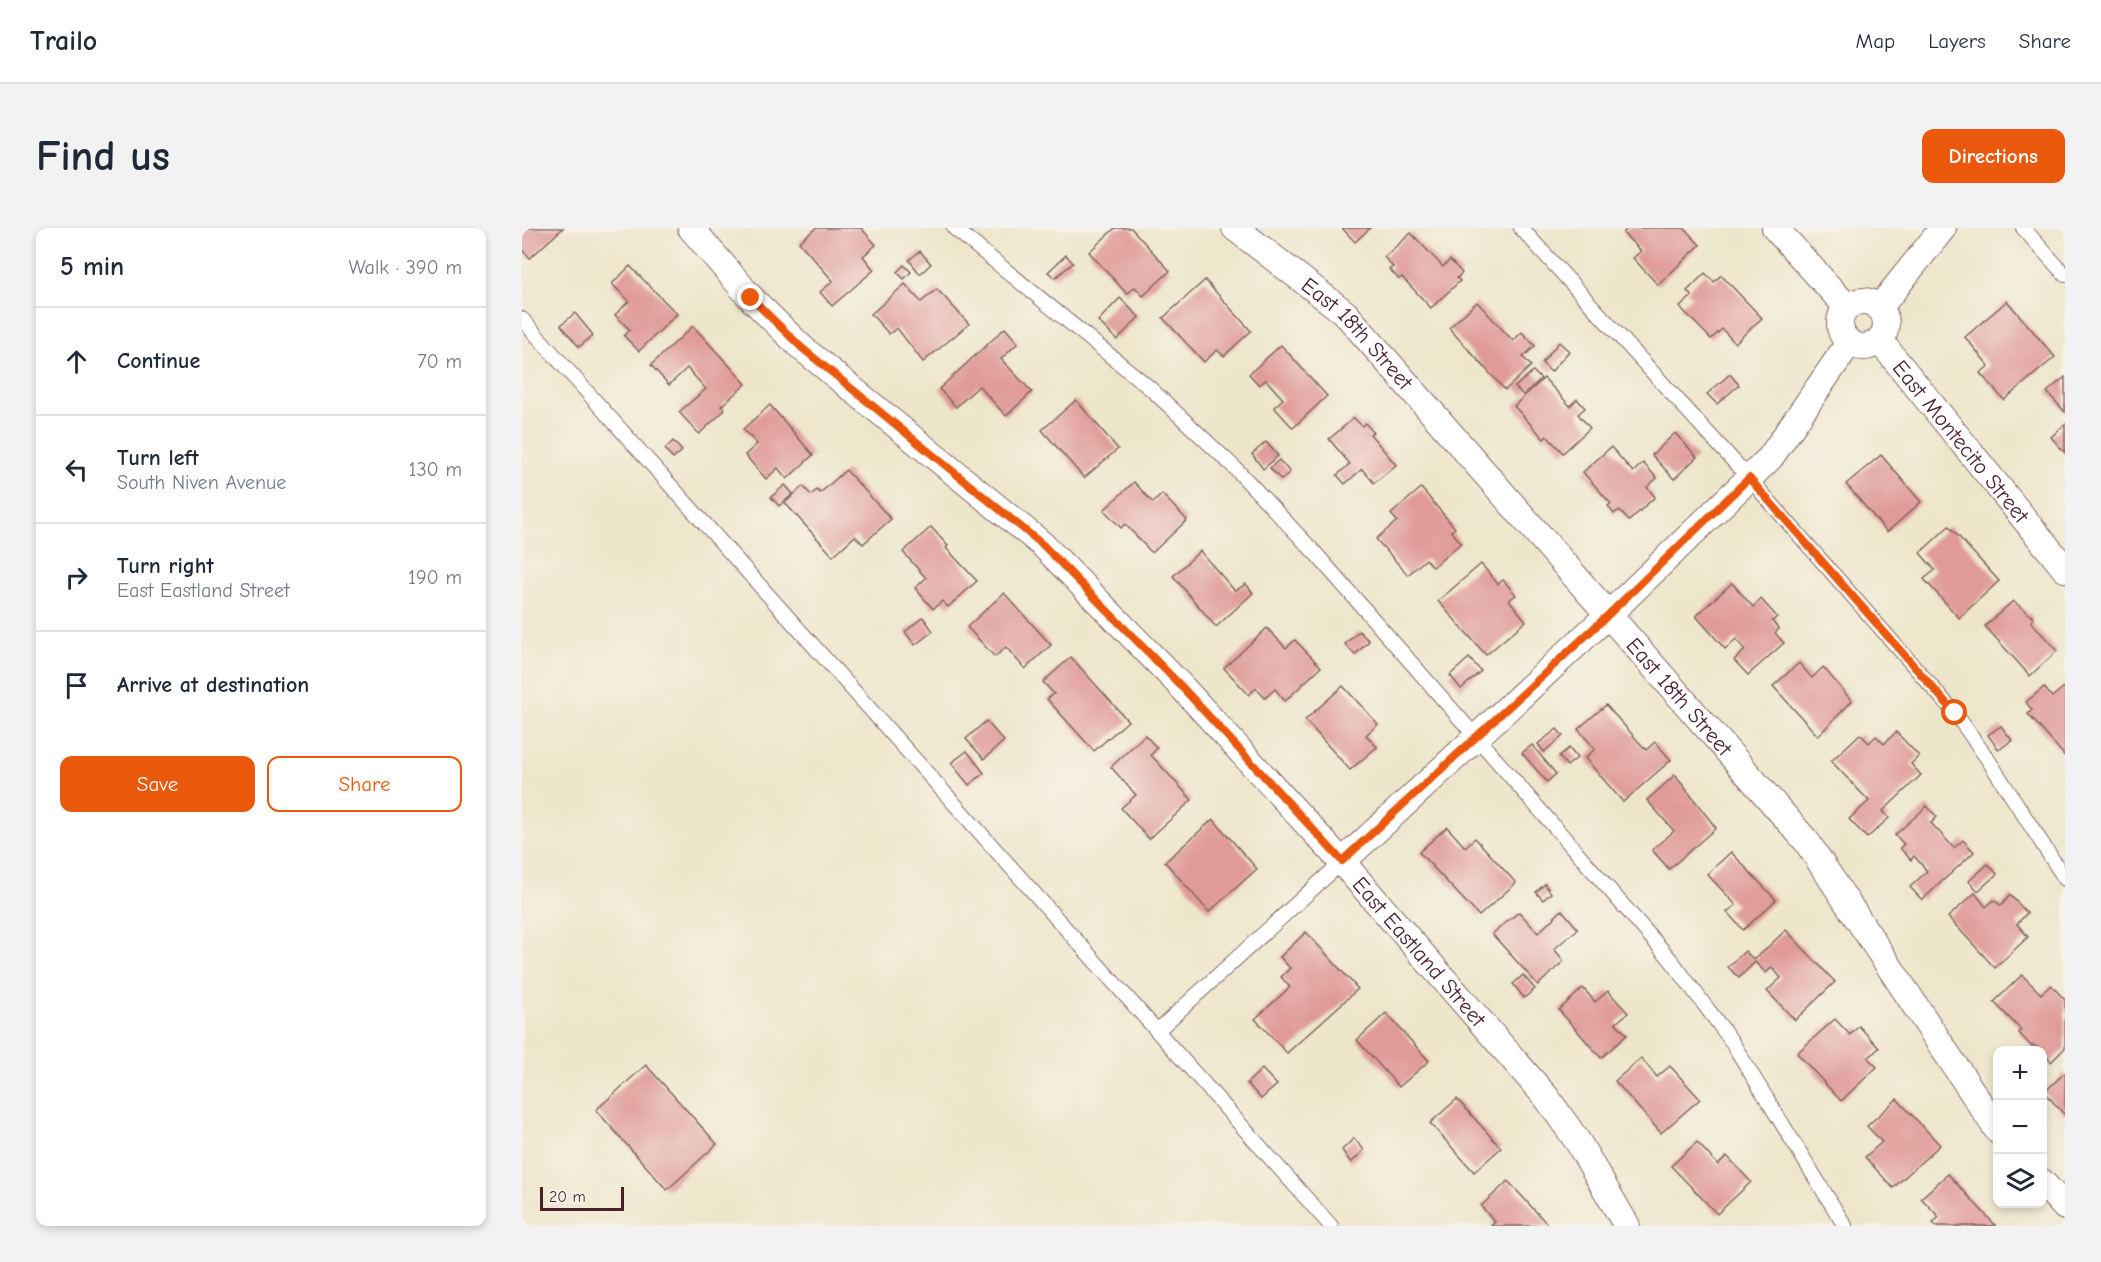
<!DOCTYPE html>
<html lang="en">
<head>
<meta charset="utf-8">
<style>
	:root { --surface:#fff; --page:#f2f2f3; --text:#1f2937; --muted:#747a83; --line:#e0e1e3; --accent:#ea580c }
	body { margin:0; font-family:"Comic Neue",sans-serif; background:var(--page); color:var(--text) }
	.controls { position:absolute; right:18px; bottom:18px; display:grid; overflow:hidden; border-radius:12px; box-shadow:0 3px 9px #0003 }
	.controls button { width:54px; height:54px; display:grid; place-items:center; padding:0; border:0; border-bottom:2px solid var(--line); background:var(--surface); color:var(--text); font:30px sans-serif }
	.scale { position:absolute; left:18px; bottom:15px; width:84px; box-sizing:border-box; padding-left:6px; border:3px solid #4a1f2b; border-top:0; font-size:16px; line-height:21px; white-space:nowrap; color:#4a1f2b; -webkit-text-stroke:4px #f7f3e8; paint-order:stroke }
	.stop { position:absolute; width:18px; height:18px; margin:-14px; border:4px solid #ea580c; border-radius:50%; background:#fff }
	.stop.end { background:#ea580c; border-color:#fff; box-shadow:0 2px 6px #0008 }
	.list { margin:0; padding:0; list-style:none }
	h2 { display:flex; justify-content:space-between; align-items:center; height:78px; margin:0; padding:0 24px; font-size:26px }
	h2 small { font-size:20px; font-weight:400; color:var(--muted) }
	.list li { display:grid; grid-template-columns:39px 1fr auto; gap:18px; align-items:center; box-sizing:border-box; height:108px; padding:0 24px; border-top:2px solid var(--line) }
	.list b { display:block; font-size:22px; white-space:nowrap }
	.list p { margin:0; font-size:20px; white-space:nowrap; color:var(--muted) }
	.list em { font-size:20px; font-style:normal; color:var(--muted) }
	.actions { display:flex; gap:12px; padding:18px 24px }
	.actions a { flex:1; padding:14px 0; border:2px solid var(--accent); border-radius:12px; text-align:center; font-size:21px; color:var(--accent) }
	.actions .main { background:var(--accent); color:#fff }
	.icon { flex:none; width:33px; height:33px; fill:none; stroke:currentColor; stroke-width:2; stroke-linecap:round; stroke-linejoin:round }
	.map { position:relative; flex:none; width:1543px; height:998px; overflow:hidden; border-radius:12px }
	header { display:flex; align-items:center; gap:36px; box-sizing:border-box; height:84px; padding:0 30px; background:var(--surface); border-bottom:2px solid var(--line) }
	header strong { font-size:28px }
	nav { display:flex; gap:33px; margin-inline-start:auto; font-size:21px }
	.intro { display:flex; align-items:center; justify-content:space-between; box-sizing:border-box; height:144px; padding:0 36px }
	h1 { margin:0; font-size:42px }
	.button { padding:15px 27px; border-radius:12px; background:var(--accent); color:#fff; font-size:21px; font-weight:700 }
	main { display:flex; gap:36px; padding:0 36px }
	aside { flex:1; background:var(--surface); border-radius:12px; box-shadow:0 3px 9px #0003 }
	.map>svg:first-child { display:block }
	.building { fill:#e09b99 }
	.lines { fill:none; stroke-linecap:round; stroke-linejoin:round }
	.service-casing { stroke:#836563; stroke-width:16 }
	.minor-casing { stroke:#836563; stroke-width:28 }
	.service { stroke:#fff; stroke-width:14 }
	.minor { stroke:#fff; stroke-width:26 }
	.route { stroke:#ea580c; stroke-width:8 }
	.labels { text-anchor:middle; stroke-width:4.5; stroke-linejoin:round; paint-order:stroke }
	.street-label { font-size:22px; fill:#4a1f2b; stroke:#f7f3e8 }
</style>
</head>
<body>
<header>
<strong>Trailo</strong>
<nav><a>Map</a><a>Layers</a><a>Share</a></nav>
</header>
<div class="intro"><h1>Find us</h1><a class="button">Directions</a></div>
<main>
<aside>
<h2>5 min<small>Walk · 390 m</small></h2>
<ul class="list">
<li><svg class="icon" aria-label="ahead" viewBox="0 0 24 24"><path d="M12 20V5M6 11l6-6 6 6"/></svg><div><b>Continue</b></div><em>70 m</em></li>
<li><svg class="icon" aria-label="left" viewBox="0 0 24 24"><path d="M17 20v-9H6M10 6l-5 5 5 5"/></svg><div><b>Turn left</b><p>South Niven Avenue</p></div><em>130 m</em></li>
<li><svg class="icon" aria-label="right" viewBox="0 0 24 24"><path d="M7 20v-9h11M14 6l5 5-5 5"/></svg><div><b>Turn right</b><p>East Eastland Street</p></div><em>190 m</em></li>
<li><svg class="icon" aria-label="arrive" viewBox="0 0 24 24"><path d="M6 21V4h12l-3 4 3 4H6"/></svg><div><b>Arrive at destination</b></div></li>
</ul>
<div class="actions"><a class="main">Save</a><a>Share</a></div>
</aside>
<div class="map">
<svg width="1543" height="998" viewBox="0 0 1543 998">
	<rect width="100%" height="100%" fill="#f7f3e8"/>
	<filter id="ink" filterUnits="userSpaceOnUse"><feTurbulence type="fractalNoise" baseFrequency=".0167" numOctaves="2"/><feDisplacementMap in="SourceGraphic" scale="12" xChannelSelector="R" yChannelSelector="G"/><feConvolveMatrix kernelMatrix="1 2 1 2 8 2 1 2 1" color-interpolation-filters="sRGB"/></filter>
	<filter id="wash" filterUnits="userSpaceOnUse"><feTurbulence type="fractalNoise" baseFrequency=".008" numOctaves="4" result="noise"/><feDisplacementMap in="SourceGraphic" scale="24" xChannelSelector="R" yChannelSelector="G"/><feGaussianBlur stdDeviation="1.35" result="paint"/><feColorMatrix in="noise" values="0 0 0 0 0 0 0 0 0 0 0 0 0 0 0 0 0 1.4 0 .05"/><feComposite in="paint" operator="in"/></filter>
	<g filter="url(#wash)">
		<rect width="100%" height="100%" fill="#eee6cb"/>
		<g id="blocks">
			<g class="building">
				<polygon points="0,0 41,0 8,30 0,22"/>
				<polygon points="294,0 339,0 354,17 341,28 352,42 310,78 298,64 311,53 277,14"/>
				<polygon points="593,0 609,0 648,43 621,68 613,59 605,66 567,24"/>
				<polygon points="820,0 848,0 833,14"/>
				<polygon points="1106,0 1162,0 1178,17 1136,57 1111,30 1119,23 1101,5"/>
				<polygon points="889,5 921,39 928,32 940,45 935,50 938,53 909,80 880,49 877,51 867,41 871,39 862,29"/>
				<polygon points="398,23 409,36 398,46 387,32"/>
				<polygon points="544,27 551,35 533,50 526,44"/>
				<polygon points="382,37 389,44 382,51 375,44"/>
				<polygon points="108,38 155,86 117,123 102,108 108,102 93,87 107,73 90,56"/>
				<polygon points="1183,45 1192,54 1199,47 1240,90 1213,115 1200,101 1189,111 1158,79 1170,68 1165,63"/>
				<polygon points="683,52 729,103 702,128 695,122 682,134 641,90"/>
				<polygon points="383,56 399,74 415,61 447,96 401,134 375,100 367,106 349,86"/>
				<polygon points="598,70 617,89 595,112 576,93"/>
				<polygon points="1485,73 1533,129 1482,172 1458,145 1467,138 1443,109"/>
				<polygon points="955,74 991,113 1000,104 1013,118 1001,129 1009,138 983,162 927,100"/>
				<polygon points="53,85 71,107 57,119 39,97"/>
				<polygon points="171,98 224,156 199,178 203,182 177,206 157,184 184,161 165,140 147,157 129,137"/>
				<polygon points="483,100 496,115 479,131 510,164 484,188 457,158 434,179 417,161"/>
				<polygon points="1037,114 1047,123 1029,144 1020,135"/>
				<polygon points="759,117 805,168 771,200 752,179 761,171 744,152 737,157 727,146"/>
				<polygon points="1011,143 1019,151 1001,167 993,159"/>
				<polygon points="1208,146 1217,157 1195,176 1185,166"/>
				<polygon points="1543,149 1543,184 1525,164"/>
				<polygon points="1022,150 1048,178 1055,171 1063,180 1056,186 1068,200 1041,225 1025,208 1022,211 992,178"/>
				<polygon points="554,172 596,221 562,250 520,202"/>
				<polygon points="248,177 291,227 265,251 256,240 244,251 223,227 235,216 221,201"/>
				<polygon points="832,190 840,198 843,195 851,204 848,206 874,237 852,255 840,241 823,256 815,247 828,236 807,211"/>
				<polygon points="1543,196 1543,225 1529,209"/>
				<polygon points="1153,205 1175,229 1152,251 1130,227"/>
				<polygon points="151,213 160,223 151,231 143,221"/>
				<polygon points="744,214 756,228 741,241 730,226"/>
				<polygon points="1089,219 1111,244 1121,235 1135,250 1125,259 1133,269 1107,293 1097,282 1092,286 1086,278 1089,276 1061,244"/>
				<polygon points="1359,227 1399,274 1365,304 1324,256"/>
				<polygon points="757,232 768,244 759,252 748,240"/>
				<polygon points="324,242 369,291 341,316 333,308 311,328 263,275 281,258 289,267 295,262 298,265"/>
				<polygon points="612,254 631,275 640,266 665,292 630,325 603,296 599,300 582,282"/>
				<polygon points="263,257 271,266 257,278 249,269"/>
				<polygon points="899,260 933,300 929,303 939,315 911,339 904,331 886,347 854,311 875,293 869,286"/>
				<polygon points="1427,298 1477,353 1437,390 1402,351 1413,342 1398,325"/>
				<polygon points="409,299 426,318 424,320 455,353 426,379 420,373 411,381 393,360 404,350 381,324"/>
				<polygon points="678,323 713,363 724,356 731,365 694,399 651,348"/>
				<polygon points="959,336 976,356 981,352 994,367 987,372 1004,393 964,427 916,373"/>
				<polygon points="1210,355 1231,379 1239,371 1255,389 1250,393 1257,401 1253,405 1262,415 1226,447 1212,432 1223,422 1214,411 1203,421 1174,388"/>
				<polygon points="482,365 529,417 503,441 484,419 473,429 445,399"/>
				<polygon points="1491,373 1512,390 1509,394 1535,423 1508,448 1463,398"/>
				<polygon points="401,389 411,403 393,417 383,404"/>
				<polygon points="745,400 764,420 773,412 799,439 763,473 753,461 743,470 734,460 727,467 702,440"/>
				<polygon points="837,403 847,413 833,427 823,416"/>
				<polygon points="549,429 606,493 572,523 525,471 532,466 521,454"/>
				<polygon points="947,430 959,443 939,461 928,447"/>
				<polygon points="1277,435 1290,450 1301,439 1330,473 1296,508 1251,458"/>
				<polygon points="821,458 856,496 844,507 855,519 828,542 783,492"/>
				<polygon points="1543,458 1543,528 1506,486 1510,482 1504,474 1522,459 1530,469"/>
				<polygon points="1084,477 1124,522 1133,514 1149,532 1101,574 1063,530 1073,521 1056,501"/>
				<polygon points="464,493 482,513 462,531 444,511"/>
				<polygon points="1479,498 1490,512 1477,522 1466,507"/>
				<polygon points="1035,501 1041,508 1022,524 1016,516"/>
				<polygon points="1374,504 1397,528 1389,536 1399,547 1361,583 1367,590 1345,610 1327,591 1347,573 1309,533 1338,506 1347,515 1354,508 1362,516"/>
				<polygon points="623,507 635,520 629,527 670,572 627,611 599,580 614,567 589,539"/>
				<polygon points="1010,517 1034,546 1025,554 1000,525"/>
				<polygon points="1047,520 1055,530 1045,538 1037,528"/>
				<polygon points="445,523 462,545 447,557 429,535"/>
				<polygon points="1153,547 1194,600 1147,641 1130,622 1152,603 1125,572"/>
				<polygon points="1405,578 1415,589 1409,595 1432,620 1441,612 1452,624 1400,672 1388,659 1405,643 1392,628 1389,632 1378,620 1382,616 1373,607"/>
				<polygon points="691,591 735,641 687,684 643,634"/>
				<polygon points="925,599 943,619 953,610 994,655 957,688 897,624"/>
				<polygon points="1209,624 1254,672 1221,702 1205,684 1214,677 1185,646"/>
				<polygon points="1466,636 1475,646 1456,663 1447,653"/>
				<polygon points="1023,656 1029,665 1021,672 1014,664"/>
				<polygon points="1453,665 1464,679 1472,672 1479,678 1488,667 1505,685 1495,696 1506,709 1473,740 1426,689"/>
				<polygon points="1040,682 1056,701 1032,721 1042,733 1016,757 970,706 997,684 1016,705"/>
				<polygon points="1264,702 1313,754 1273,792 1245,763 1259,750 1250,739 1244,745 1233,734 1217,750 1206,739 1223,723 1232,732"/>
				<polygon points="784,704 836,761 765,825 733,791 768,759 759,749 768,740 758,729"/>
				<polygon points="1001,747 1013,761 1002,770 991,756"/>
				<polygon points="1500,747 1519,766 1529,757 1543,772 1543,820 1529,834 1520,822 1511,817 1510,819 1497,805 1499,802 1472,774"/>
				<polygon points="1061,760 1073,774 1086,763 1106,785 1094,795 1105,807 1079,830 1037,782"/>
				<polygon points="864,785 907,833 877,859 835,812"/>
				<polygon points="1313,791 1328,807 1337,798 1357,820 1346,830 1355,839 1319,873 1275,825"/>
				<polygon points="1119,830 1135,849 1148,838 1178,871 1139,905 1093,853"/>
				<polygon points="124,837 195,916 145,962 74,882"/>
				<polygon points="740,841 755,857 739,871 725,855"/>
				<polygon points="1543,845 1543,887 1522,864"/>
				<polygon points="935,871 979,920 952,944 908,895"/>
				<polygon points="1375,871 1418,917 1371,960 1343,929 1360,914 1345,898"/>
				<polygon points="832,910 842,922 829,935 820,922"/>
				<polygon points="1175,914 1196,937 1205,928 1229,954 1195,986 1149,938"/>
				<polygon points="1426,946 1474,998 1414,998 1411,995 1417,989 1399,970"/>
				<polygon points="986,953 1027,998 969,998 973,994 959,978"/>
			</g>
		</g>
	</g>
	<g filter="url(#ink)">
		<use href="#blocks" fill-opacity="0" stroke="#836563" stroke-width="1.5"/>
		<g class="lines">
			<defs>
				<g id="service">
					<polyline points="432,0 629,161 713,240 795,327 1149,732 1208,811 1323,998"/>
					<polyline points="999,0 1227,250 1433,485 1467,533 1543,651"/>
					<polyline points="1501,0 1543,47"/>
					<polyline points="0,91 809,998"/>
					<polyline points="635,803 820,634"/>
				</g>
				<g id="minor">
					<path id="s1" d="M 169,0 L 229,70 L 280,120 L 521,317 L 659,458 L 820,634 L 1025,870 L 1056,914 L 1105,998"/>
					<path id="s2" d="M 713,0 L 823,85 L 1285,614 L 1476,903"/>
					<polyline points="1253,0 1324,78"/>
					<circle cx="1341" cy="96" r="23"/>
					<polyline points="1358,79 1421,0"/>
					<path id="s3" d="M 1358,113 L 1543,341"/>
					<polyline points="820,634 1085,388 1248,230 1327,115"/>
					<polyline points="1520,954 1543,979"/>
				</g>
			</defs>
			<use href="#service" class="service-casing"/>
			<use href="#minor" class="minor-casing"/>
			<use href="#service" class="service"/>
			<use href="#minor" class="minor"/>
		</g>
	</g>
	<g class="lines" filter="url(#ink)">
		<polyline class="route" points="229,70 280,120 521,317 659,458 820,633 1085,388 1227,250 1433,485"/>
	</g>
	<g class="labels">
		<g class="street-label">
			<text dy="8" stroke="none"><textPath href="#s2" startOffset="162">East 18th Street</textPath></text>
			<text dy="8" stroke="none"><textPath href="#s3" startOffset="129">East Montecito Street</textPath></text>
			<text dy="8" stroke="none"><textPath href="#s2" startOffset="648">East 18th Street</textPath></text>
			<text dy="8" stroke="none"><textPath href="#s1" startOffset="1029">East Eastland Street</textPath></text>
		</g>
	</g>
</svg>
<div class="controls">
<button>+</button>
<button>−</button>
<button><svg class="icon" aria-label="layers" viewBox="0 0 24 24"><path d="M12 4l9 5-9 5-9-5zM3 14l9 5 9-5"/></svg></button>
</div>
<div class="scale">20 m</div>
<div class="stop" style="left:1433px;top:485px"></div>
<div class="stop end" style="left:229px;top:70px"></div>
</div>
</main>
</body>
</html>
